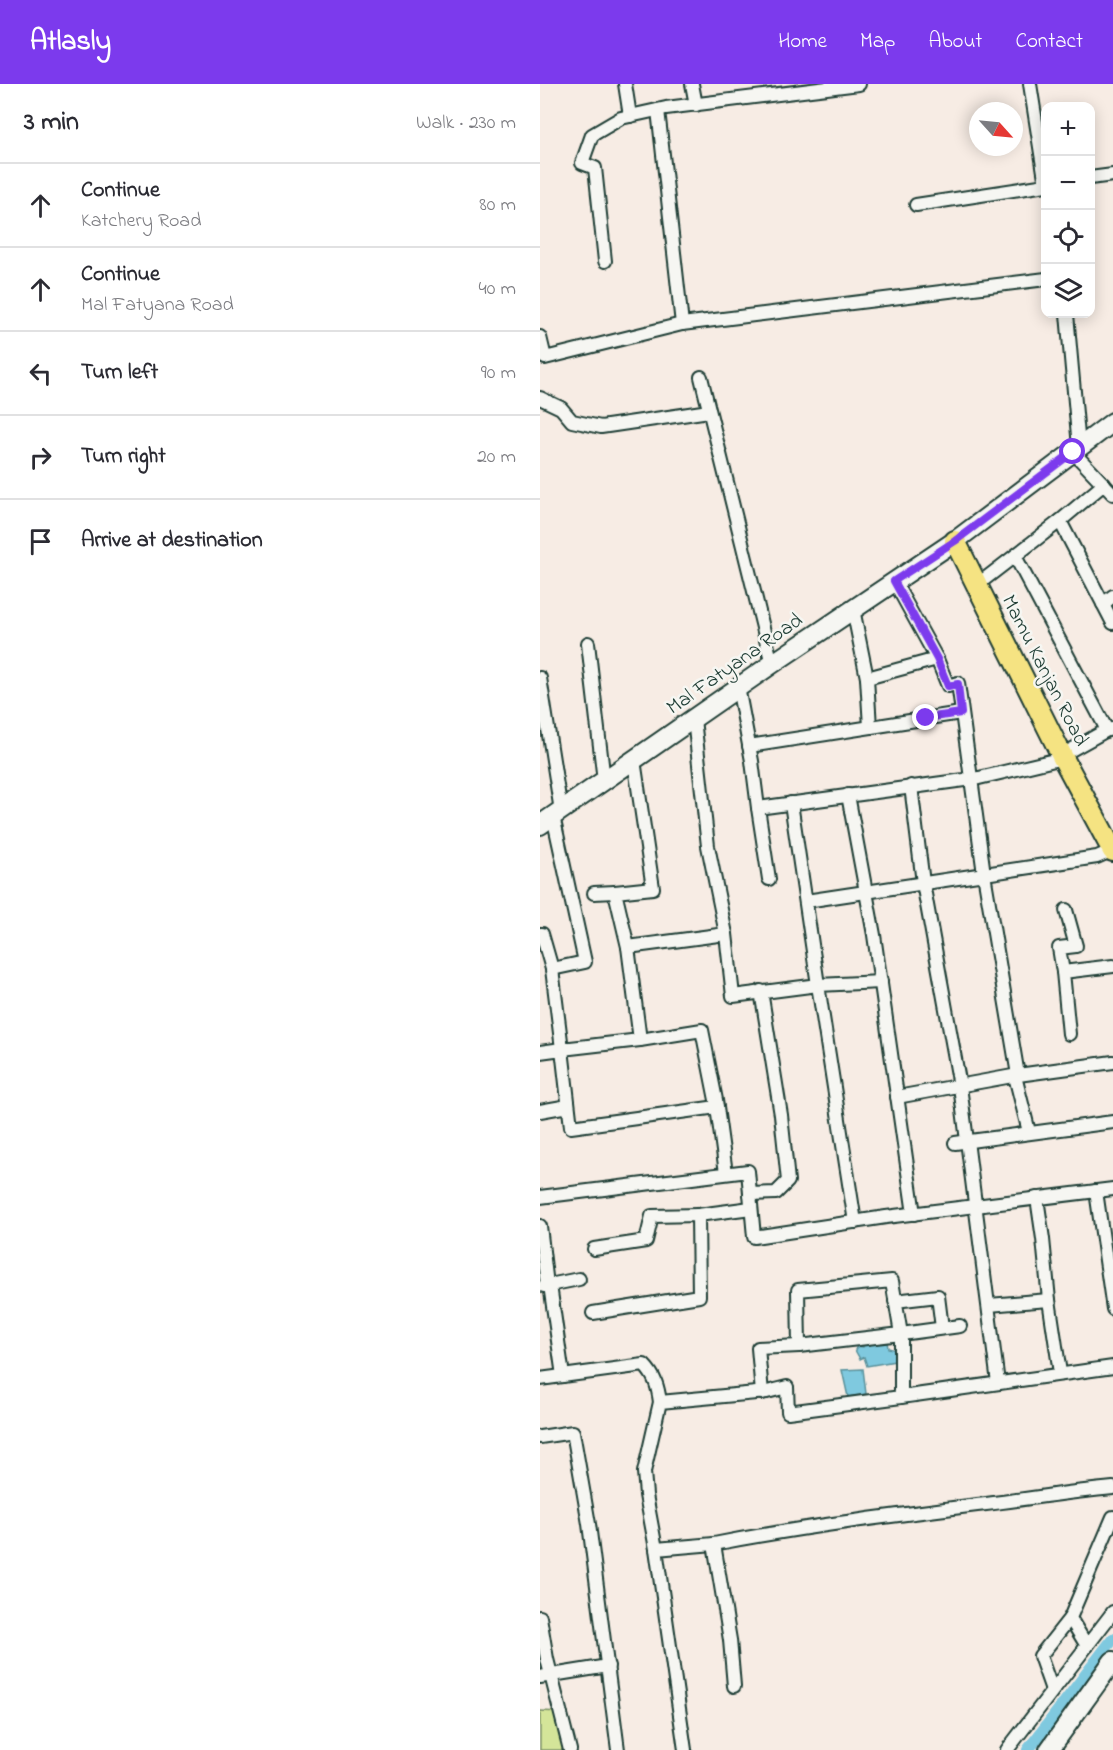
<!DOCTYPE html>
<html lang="en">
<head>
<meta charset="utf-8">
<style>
	:root { --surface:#fff; --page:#f7f7f7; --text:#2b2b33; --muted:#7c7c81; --line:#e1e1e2; --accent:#7c3aed }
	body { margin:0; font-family:"Indie Flower",sans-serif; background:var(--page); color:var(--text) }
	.controls { position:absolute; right:18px; top:18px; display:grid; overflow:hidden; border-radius:12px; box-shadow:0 3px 15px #0003 }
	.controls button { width:54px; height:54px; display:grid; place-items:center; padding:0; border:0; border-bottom:2px solid var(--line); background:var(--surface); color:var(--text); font:30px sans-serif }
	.compass { position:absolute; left:429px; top:18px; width:54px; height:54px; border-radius:50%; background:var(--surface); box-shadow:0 3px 15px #0003; rotate:117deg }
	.stop { position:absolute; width:18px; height:18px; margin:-14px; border:4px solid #7c3aed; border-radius:50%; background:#fff }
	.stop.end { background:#7c3aed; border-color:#fff; box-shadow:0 2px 6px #0008 }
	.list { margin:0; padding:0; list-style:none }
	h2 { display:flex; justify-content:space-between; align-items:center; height:78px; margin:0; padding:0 24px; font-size:26px }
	h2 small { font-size:20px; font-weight:400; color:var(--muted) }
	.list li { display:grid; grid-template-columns:39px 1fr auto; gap:18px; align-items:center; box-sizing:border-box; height:84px; padding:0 24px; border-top:2px solid var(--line) }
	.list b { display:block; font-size:22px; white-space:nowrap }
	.list p { margin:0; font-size:20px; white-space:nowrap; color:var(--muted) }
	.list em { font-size:20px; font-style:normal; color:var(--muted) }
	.icon { flex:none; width:33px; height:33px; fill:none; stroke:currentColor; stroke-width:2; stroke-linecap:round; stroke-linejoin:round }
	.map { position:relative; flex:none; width:573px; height:1666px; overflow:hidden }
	header { display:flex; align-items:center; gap:36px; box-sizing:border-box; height:84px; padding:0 30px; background:var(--accent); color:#fff }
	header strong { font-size:28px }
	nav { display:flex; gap:33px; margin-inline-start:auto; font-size:21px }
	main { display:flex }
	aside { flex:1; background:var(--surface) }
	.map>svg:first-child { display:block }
	.green { fill:#d4e599; stroke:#7a9166; stroke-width:1.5 }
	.water { fill:#7fc9df; stroke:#59919b; stroke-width:1.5 }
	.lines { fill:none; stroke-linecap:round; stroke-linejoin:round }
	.canal { stroke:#7fc9df; stroke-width:12 }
	.street-casing { stroke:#1f3d34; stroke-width:16 }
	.secondary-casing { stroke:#1f3d34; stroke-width:22 }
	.primary-casing { stroke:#1f3d34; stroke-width:24 }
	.street { stroke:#f6f6f2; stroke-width:12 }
	.secondary { stroke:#f6f6f2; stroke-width:18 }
	.primary { stroke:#f5e382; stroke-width:20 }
	.route { stroke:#7c3aed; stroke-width:8 }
	.labels { text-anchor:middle; stroke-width:5; stroke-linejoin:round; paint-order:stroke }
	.street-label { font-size:21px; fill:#1f3d34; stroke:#f6f6f2 }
</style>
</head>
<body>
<header>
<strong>Atlasly</strong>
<nav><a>Home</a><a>Map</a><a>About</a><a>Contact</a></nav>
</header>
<main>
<aside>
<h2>3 min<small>Walk · 230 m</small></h2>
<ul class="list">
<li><svg class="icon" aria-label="ahead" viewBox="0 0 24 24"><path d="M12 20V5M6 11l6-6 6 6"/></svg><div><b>Continue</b><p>Katchery Road</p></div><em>80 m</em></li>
<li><svg class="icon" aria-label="ahead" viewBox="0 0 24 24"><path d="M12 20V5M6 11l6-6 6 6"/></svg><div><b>Continue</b><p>Mal Fatyana Road</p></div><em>40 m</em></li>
<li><svg class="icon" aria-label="left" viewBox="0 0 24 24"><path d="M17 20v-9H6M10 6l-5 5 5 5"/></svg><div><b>Turn left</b></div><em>90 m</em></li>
<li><svg class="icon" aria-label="right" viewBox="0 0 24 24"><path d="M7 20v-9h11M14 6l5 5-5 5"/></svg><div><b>Turn right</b></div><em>20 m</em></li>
<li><svg class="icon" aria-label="arrive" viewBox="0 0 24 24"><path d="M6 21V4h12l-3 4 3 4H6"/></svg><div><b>Arrive at destination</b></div></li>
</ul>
</aside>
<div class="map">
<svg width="573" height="1666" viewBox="0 0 573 1666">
	<rect width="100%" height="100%" fill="#f7ece4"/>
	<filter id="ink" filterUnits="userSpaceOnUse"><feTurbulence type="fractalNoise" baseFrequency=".0167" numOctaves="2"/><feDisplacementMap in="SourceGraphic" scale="12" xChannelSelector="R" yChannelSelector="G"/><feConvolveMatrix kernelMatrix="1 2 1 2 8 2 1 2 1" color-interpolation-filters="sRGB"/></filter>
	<g filter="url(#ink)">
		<polygon class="green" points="0,1627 22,1628 30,1666 0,1666"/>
		<g class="water">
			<polygon points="325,1254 343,1255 347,1258 348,1264 356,1266 355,1277 327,1282 324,1273 320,1275 315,1266 317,1262 323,1263"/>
			<polygon points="323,1285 326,1310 308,1313 302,1286"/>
		</g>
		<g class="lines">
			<polyline class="canal" points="488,1666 573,1555"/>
			<defs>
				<g id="street">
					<polyline points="85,0 90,32"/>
					<polyline points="152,0 156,21"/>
					<polyline points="490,0 506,101"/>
					<polyline points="118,26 142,240"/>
					<polyline points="550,94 573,91"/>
					<polyline points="376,121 506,101"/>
					<polyline points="65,177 55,84 42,79 52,51 81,34 126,24 319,0"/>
					<polyline points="527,230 539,363"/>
					<polyline points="0,253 5,274 142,240 506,195"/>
					<polyline points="161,293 232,580"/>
					<polyline points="0,314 21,324 32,337 61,343 169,327"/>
					<polyline points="533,368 573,410"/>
					<polyline points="520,437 573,539"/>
					<polyline points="475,472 567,646"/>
					<polyline points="437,501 520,437 564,400"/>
					<polyline points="563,520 573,512"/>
					<polyline points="313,525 327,594 330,643"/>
					<polyline points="48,559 64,697"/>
					<polyline points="397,575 408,602 418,599 444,790 478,991"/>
					<polyline points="0,594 21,727"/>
					<polyline points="327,594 397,575 354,497"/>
					<polyline points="198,603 212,677 218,724"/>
					<polyline points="154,635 168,762 186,850 193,912 278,901 251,719"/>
					<polyline points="209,662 421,629"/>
					<polyline points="522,671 567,646 573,645"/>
					<polyline points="371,702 383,799 420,1002 458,1299"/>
					<polyline points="308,711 334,851 374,1130"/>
					<polyline points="229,795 218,724 439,694 523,674"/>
					<polyline points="54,809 75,808"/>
					<polyline points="266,817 557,773 573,766"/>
					<polyline points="0,850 2,850 12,885 45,878 13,732"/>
					<polyline points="186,850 88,863 100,956 162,946 176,1016 186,1089"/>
					<polyline points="88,863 75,808 113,804 94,676"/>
					<polyline points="12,885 22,965 100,956"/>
					<polyline points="523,888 519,864 536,862 526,826"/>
					<polyline points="529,950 523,888 573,882"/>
					<polyline points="0,968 22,965 31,1043 177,1023"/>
					<polyline points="475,992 489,1048"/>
					<polyline points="357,1013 478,991 573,978"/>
					<polyline points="0,1027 28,1022"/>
					<polyline points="415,1059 573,1038"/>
					<polyline points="556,1107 573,1225"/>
					<polyline points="210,1110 236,1109 248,1097 241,1031 221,907"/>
					<polyline points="0,1113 208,1087 214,1153 346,1133 573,1105"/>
					<polyline points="158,1131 211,1124"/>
					<polyline points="315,1138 278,901 341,898"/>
					<polyline points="0,1142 7,1201"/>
					<polygon points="352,1197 361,1250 259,1262 258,1206"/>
					<polyline points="10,1201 23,1292"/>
					<polyline points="4,1202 39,1195"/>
					<polyline points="509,1216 520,1289"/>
					<polyline points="355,1217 398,1212 402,1244"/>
					<polyline points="449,1221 509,1216 503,1155 497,1114"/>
					<polyline points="53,1229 159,1212 158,1131 112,1132 106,1157 54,1165"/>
					<path d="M 0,1295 L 104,1281 C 115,1292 118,1303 120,1318"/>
					<polyline points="222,1309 218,1264 259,1262"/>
					<polyline points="361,1313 573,1283"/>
					<polyline points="0,1353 33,1348 49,1440 78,1666"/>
					<polyline points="116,1465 106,1411 104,1388 120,1318 227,1308 247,1303 248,1328 361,1313 361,1250 420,1242"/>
					<polyline points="0,1533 7,1575 30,1666"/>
					<polyline points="547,1562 530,1534 573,1433"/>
					<polyline points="0,1593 68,1582"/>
					<path d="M 194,1602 L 190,1556 L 174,1460 C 261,1443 349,1432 437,1421 C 482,1416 527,1408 573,1404"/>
					<polyline points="512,1606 500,1572 530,1534"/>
					<polyline points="145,1666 116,1465 174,1460"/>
					<polyline points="467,1666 573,1528"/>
				</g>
				<g id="secondary">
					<polyline points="0,741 232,580 415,457 573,338"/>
					<polyline points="509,1666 573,1577"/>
				</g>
				<polyline id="primary" points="415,457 523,674 573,767"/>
			</defs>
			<use href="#street" class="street-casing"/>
			<use href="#secondary" class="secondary-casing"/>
			<use href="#primary" class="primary-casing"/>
			<use href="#street" class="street"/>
			<use href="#secondary" class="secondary"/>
			<use href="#primary" class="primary"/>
		</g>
	</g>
	<g class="lines" filter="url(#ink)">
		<polyline class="route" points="386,634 421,629 418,600 408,602 397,575 354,497 415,457 533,368"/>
	</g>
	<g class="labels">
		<g class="street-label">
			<text transform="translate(194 579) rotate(-35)" y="7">Mal Fatyana Road</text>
			<text transform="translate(506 586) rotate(63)" y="7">Mamu Kanjan Road</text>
		</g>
	</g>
</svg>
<div class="controls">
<button>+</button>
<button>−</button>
<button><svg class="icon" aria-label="locate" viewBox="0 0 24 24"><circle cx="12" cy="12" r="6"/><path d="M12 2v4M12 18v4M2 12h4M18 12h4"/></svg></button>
<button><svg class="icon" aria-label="layers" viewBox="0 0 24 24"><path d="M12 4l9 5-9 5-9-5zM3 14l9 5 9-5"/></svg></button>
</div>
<svg class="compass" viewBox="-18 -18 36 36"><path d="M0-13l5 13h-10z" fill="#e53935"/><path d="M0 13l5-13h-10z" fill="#7c7c81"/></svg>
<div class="stop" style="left:533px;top:368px"></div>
<div class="stop end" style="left:386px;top:634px"></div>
</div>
</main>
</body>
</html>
